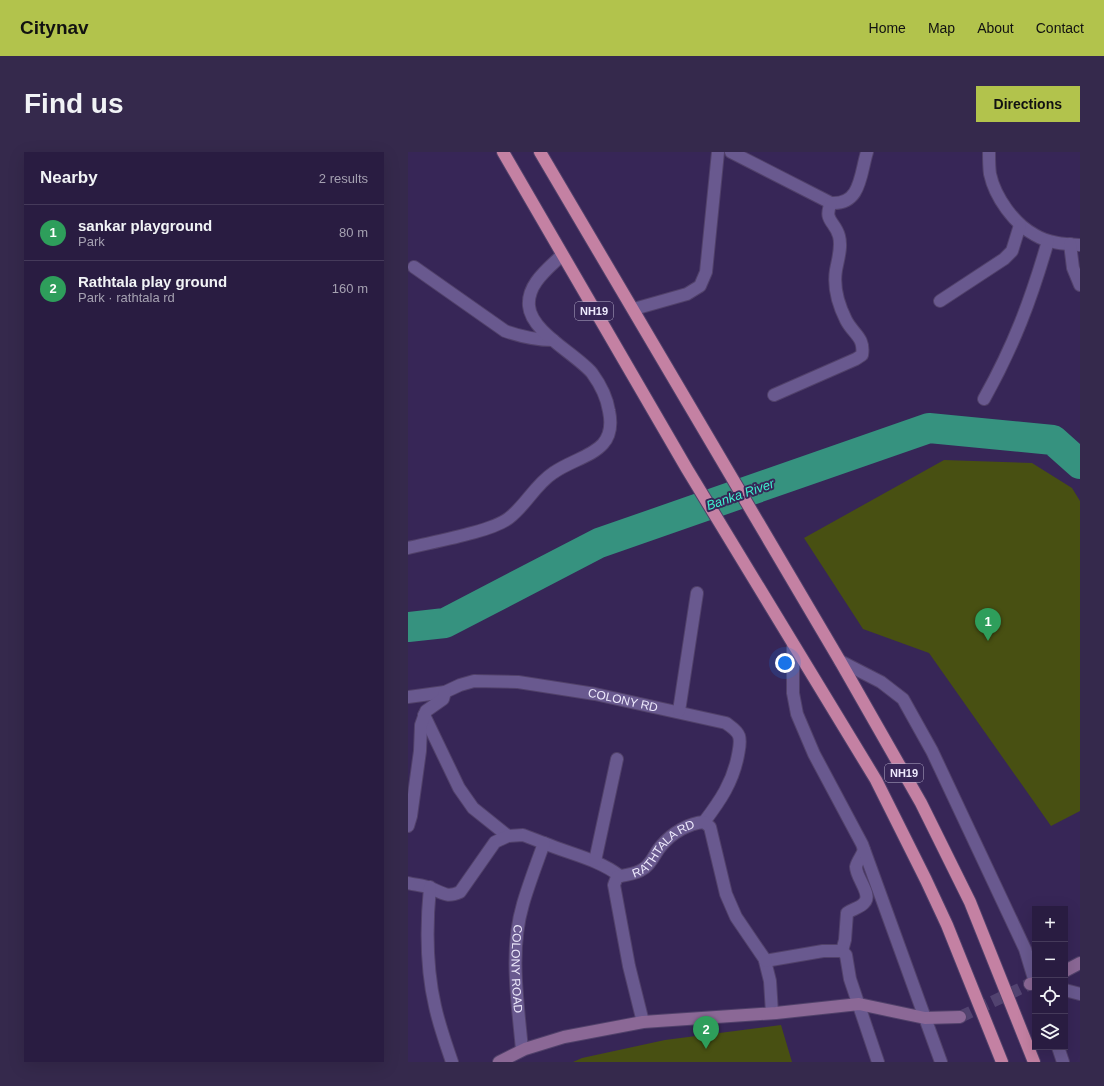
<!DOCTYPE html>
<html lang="en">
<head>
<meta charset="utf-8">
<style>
	:root { --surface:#291c41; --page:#35294c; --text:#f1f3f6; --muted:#a5a1b1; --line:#453a5a; --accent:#b2c34c }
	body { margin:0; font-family:Arial,sans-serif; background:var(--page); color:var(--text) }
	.controls { position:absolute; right:12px; bottom:12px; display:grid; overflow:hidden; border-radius:0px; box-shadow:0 4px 16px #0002 }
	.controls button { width:36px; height:36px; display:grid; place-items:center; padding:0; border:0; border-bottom:1px solid var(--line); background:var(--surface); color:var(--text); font:20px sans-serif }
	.you { position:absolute; left:377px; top:511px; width:14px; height:14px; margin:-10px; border:3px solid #fff; border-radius:50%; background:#1a73e8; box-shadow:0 0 0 6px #1a73e833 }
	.badge { display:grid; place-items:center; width:26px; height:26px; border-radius:50%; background:var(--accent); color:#fff; font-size:13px; font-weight:700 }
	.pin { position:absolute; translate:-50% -33px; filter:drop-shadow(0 1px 2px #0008) }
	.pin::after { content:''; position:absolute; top:21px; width:14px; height:12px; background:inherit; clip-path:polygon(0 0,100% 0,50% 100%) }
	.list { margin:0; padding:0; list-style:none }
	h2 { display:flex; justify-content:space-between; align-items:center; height:52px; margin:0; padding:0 16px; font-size:17px }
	h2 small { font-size:13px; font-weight:400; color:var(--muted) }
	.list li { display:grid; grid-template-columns:26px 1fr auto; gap:12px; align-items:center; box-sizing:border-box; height:56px; padding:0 16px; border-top:1px solid var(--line) }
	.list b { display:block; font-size:15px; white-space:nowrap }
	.list p { margin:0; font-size:13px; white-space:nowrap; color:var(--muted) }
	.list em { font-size:13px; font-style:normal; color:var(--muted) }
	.icon { flex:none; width:22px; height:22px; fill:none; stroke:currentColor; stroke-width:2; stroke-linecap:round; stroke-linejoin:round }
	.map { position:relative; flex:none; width:672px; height:910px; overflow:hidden; border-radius:0px }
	header { display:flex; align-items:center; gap:24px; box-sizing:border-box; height:56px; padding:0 20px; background:var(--accent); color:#111 }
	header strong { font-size:19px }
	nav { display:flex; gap:22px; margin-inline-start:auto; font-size:14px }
	.intro { display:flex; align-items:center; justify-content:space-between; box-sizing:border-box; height:96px; padding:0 24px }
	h1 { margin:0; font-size:28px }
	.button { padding:10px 18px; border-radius:0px; background:var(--accent); color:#111; font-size:14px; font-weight:700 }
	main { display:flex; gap:24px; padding:0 24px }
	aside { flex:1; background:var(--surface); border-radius:0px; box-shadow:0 4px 16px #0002 }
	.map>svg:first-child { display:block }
	.green { fill:#485012 }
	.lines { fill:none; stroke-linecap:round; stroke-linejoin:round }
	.river { stroke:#36927f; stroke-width:30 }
	.secondary-tunnel { stroke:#524370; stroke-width:12; stroke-dasharray:12 6; stroke-linecap:butt }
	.minor-casing { stroke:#51416a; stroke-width:14 }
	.tertiary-casing { stroke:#51416a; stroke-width:14 }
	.secondary-casing { stroke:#51416a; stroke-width:14 }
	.trunk-casing { stroke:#51416a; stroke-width:14 }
	.minor { stroke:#69598f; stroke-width:12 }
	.tertiary { stroke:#69598f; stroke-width:12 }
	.secondary { stroke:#8b6896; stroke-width:12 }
	.trunk { stroke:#c481a3; stroke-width:12 }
	.labels { text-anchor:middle; stroke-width:4; stroke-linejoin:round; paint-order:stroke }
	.shield { fill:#372657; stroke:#b7afcb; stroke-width:1 }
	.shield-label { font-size:11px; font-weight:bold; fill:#eeeafd }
	.street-label { font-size:12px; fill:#eeeafd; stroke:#372657 }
	.water-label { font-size:13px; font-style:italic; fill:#3feecd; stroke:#372657 }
</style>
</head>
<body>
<header>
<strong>Citynav</strong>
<nav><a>Home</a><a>Map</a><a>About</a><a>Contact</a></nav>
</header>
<div class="intro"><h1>Find us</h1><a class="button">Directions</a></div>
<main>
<aside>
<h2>Nearby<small>2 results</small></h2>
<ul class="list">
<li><span class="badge" style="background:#2e9e5b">1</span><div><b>sankar playground</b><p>Park</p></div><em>80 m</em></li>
<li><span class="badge" style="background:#2e9e5b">2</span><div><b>Rathtala play ground</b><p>Park · rathtala rd</p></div><em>160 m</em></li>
</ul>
</aside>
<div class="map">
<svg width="672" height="910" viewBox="0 0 672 910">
	<rect width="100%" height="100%" fill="#372657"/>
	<g class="green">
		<polygon points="536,308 624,311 664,336 672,349 672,659 643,674 521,501 455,477 396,386"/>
		<polygon points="373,873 384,910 165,910 174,906 257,888"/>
	</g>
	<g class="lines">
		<polyline class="river" points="0,475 37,471 191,391 521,276 645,288 672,312"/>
		<polyline class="secondary-tunnel" points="552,865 622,832"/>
		<defs>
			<g id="minor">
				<path d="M 323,0 L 423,51 C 453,53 452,23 459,0"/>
				<path d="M 581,0 C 581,7 581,15 582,22 C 587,45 606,72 627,83 C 640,91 657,92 672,93"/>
				<polyline points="662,92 665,116 672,133"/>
				<path d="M 6,115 L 97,179 C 114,185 128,188 145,188"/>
				<polyline points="532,149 596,107 604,99 612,73"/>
				<polyline points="226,157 279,142 292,134 298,120 310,0"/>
				<path d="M 366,243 L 448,207 L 454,203 C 457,185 445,182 438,168 C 430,152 425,136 428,118 C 430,107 434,95 431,84 C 427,69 415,69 423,51"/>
				<path d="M 576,247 C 606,193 623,148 640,89"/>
				<path d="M 0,396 C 24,390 83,380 101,366 C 118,353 127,333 145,321 C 172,302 210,302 201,259 C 199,246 192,232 184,221 C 168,202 123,180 121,154 C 119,132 140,117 154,103"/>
				<path id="s1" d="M 0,545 L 37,540 L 52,533 L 66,529 L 110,530 L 187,542 L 318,571 C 323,575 329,578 331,584 C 333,590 331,597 330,603 C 325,630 312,649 296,670"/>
				<polyline points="271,559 289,441"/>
				<polyline points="16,563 51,636 65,656 100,684"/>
				<polyline points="0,674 3,664 12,599 13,573 18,559 35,547 37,540"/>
				<path d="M 136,691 C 162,702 190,707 212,724"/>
				<polyline points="187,709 209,607"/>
				<path id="s2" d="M 0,731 C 7,733 15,733 22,736 C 36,741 38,746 52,740 L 87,690 L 100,684 L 115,683 L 136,691 C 129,711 121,731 115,752 C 101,799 110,851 114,898"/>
				<path d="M 22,735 C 18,776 18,815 27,854 C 31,873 38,892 44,910"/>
				<path d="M 434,799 L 437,788 L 439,761 C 444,757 452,756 456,751 C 465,743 448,726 448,715 C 449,709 454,704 456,698"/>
				<polyline points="657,838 672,842"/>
				<polyline points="364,861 362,829 357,809 415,799 434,799 438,803 442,827 470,910"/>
				<path id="s3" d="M 235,870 L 221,814 L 206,733 L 209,725 C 218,722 227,723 235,717 C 244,712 247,700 254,693 C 264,681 281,671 296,670 L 302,675 L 318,742 L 328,765 L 358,809"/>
			</g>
			<g id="tertiary">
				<polyline points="385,492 385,541 389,562 406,602 454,692 533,910"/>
				<polyline points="432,509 473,530 495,547 524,599 617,797 627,830"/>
				<polyline points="650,895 655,910"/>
			</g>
			<g id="secondary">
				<polyline points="657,819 672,811"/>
				<polyline points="622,832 627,831"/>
				<polyline points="91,910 117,897 156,885 235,870 368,861 451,852 517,866 552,865"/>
			</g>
			<g id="trunk">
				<polyline points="95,0 279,317 468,628 518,728 539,773 594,910"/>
				<polyline points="132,0 432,509 513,651 562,750 626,910"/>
			</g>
		</defs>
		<use href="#minor" class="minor-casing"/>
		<use href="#tertiary" class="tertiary-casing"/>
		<use href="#secondary" class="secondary-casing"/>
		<use href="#trunk" class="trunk-casing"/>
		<use href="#minor" class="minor"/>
		<use href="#tertiary" class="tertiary"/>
		<use href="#secondary" class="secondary"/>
		<use href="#trunk" class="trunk"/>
	</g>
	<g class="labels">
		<g class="shield">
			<rect x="167" y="150" width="38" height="18" rx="3"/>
			<rect x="477" y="612" width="38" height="18" rx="3"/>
		</g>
		<g class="shield-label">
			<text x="186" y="163">NH19</text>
			<text x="496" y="625">NH19</text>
		</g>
		<g class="street-label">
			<text dy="4" stroke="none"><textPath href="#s1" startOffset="219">COLONY RD</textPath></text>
			<text dy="4" stroke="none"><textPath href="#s3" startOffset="205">RATHTALA RD</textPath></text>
			<text dy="4" stroke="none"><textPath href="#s2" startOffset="297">COLONY ROAD</textPath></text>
		</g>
		<g class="water-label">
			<text transform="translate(332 342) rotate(-19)" y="5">Banka River</text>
		</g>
	</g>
</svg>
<div class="controls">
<button>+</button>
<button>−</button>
<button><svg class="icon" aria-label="locate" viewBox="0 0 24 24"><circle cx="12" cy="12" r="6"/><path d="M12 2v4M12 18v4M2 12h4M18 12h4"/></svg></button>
<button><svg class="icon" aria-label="layers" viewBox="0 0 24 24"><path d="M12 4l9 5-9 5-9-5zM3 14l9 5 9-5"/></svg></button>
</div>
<div class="you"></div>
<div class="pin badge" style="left:580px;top:489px;background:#2e9e5b">1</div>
<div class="pin badge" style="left:298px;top:897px;background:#2e9e5b">2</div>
</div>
</main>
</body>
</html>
